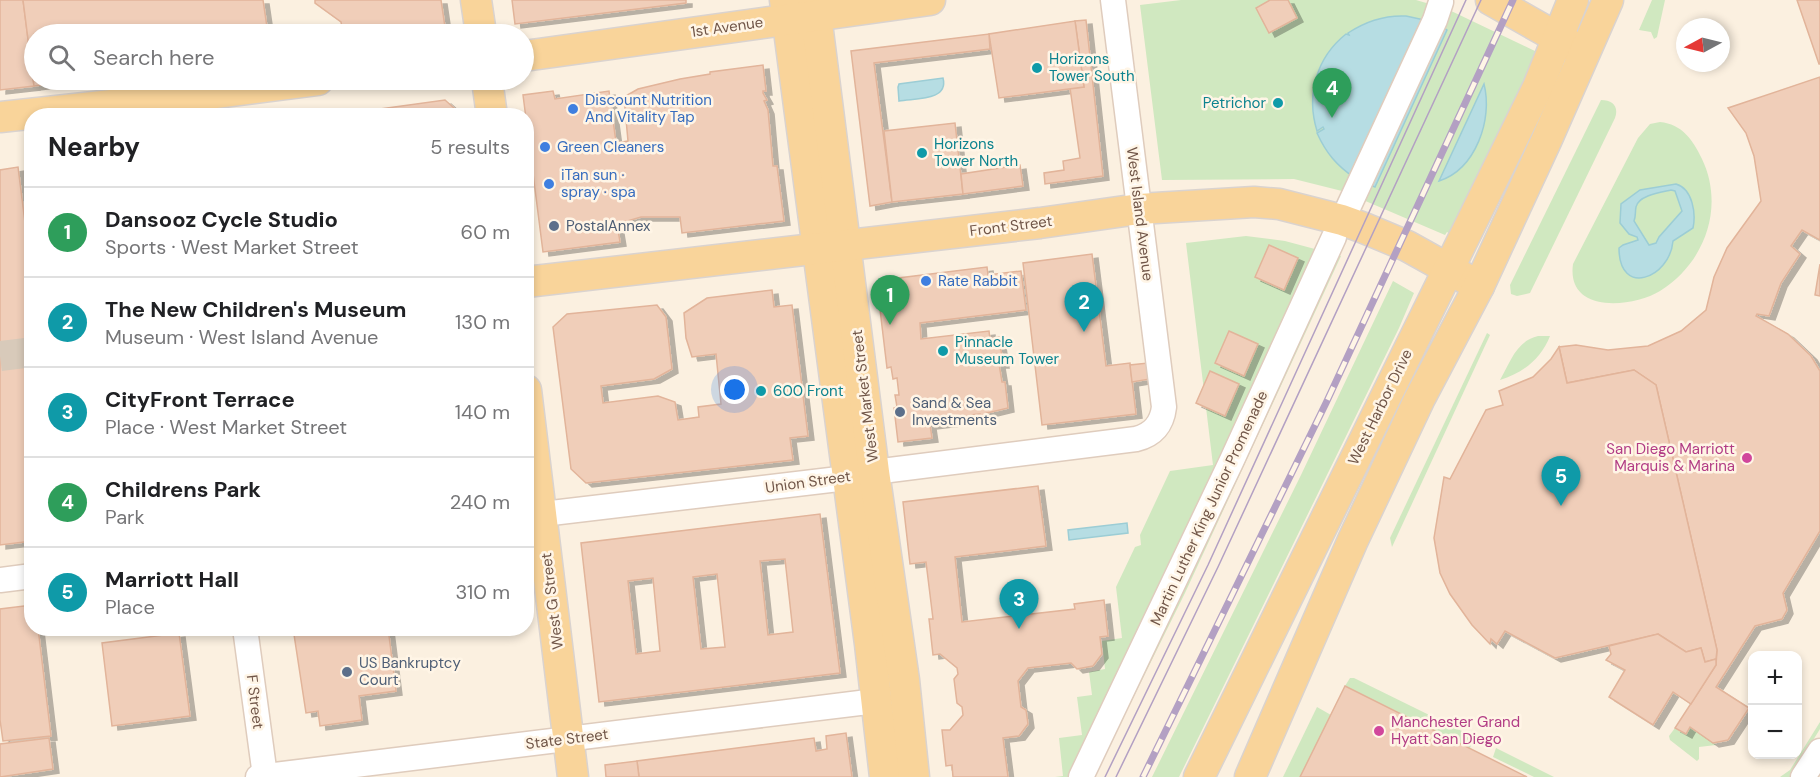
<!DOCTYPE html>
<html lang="en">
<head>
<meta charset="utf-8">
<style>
	:root { --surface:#fff; --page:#f2f2f2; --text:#202124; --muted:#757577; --line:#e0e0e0; --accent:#d93025 }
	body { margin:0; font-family:"DM Sans",sans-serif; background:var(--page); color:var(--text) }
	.controls { position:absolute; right:18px; bottom:18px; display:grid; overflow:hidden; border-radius:12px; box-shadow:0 3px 9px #0003 }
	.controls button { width:54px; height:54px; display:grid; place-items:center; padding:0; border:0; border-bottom:2px solid var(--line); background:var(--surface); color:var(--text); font:30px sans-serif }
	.compass { position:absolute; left:1676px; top:18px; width:54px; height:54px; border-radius:50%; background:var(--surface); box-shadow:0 3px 9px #0003; rotate:263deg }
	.you { position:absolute; left:735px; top:390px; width:21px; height:21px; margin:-15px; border:4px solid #fff; border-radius:50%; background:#1a73e8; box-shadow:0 0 0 9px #1a73e833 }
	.badge { display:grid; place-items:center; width:39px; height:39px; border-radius:50%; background:var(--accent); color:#fff; font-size:20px; font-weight:700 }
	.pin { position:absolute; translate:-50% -50px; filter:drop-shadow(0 2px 3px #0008) }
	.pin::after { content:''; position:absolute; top:32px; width:21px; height:18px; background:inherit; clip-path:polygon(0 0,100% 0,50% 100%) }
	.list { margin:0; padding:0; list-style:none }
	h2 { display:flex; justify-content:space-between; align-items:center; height:78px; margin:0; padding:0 24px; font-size:26px }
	h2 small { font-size:20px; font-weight:400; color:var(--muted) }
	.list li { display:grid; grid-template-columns:39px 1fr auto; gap:18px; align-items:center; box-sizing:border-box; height:90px; padding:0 24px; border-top:2px solid var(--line) }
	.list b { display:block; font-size:22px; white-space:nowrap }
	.list p { margin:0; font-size:20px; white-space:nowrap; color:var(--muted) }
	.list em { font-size:20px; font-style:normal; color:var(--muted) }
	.icon { flex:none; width:33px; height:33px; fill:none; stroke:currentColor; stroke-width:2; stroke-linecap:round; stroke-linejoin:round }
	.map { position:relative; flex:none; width:1820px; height:777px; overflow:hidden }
	.search { position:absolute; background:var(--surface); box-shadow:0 3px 9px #0003; left:24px; top:24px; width:510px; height:66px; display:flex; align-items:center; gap:15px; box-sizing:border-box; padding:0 21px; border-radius:33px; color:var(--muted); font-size:22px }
	.panel { position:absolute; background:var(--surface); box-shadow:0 3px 9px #0003; left:24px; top:108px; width:510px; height:528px; border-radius:24px }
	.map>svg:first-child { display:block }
	.green { fill:#d0e8c0 }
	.water { fill:#b6dde3; stroke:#9ccdd5; stroke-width:1.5; fill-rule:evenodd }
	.building { fill:#f0ceb9; stroke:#e2b49a; stroke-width:1.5; fill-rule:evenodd; filter:url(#shadow) }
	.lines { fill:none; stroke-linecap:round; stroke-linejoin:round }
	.major-tunnel { stroke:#d8caba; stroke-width:30; stroke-dasharray:30 15; stroke-linecap:butt }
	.minor-casing { stroke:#dfccbd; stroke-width:27 }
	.major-casing { stroke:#dad3cf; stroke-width:33 }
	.minor { stroke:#fff; stroke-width:24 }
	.major { stroke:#f9d49a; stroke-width:30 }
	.tram { stroke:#b3a0c3; stroke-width:1.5 }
	.rail-casing { stroke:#b3a0c3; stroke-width:7 }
	.rail { stroke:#fff5e6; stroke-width:4.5; stroke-dasharray:14; stroke-linecap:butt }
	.culture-dot { fill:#0f9aa8; stroke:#fff5e6; stroke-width:2 }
	.shop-dot { fill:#3f7fe0; stroke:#fff5e6; stroke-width:2 }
	.service-dot { fill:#5c6f8a; stroke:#fff5e6; stroke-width:2 }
	.hotel-dot { fill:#d1479c; stroke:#fff5e6; stroke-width:2 }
	.labels { text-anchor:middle; stroke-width:5; stroke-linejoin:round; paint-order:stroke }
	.street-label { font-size:15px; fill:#715648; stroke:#fff5e6 }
	.culture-label { font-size:15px; fill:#0d838f; stroke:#fff5e6; text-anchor:start }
	.shop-label { font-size:15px; fill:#366cbe; stroke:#fff5e6; text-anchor:start }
	.service-label { font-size:15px; fill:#4e5e75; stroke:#fff5e6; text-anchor:start }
	.hotel-label { font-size:15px; fill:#b23c85; stroke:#fff5e6; text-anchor:end }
</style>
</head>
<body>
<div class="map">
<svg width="1820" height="777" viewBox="0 0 1820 777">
	<defs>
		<filter id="shadow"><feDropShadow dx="6" dy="4" stdDeviation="0" flood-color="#0004"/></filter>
	</defs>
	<rect width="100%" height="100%" fill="#fbf0e0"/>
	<g class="green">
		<polygon points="1181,0 1416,0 1447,9 1537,52 1505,125 1450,234 1447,232 1445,235 1342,191 1294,179 1162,180 1140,5"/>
		<polygon points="1652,0 1665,0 1657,37 1654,39 1651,32 1639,30"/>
		<path d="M 1601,100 C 1613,100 1619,107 1615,118 L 1530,293 L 1517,296 L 1511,294 L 1510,285 Z"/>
		<path d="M 1660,122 C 1682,124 1693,140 1702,159 C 1725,207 1705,263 1660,291 C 1632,308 1566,314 1573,264 L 1638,138 L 1650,124 Z"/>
		<polygon points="1246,236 1285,241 1341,256 1185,593 1094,777 1055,777 1063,776 1059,738 1082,735 1077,697 1092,695 1089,672 1105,669 1102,641 1122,638 1116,587 1135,547 1141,545 1140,535 1170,471 1213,465 1186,243"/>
		<polygon points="1393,281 1414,293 1399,328 1179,777 1152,777 1301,475"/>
		<polygon points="1487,333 1490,335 1392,547 1390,538"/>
		<path d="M 1538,336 L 1550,336 C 1541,359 1523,373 1500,380 C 1510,363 1516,341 1538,336 Z"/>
		<polygon points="1350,678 1354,678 1474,737 1470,748 1345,686"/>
		<polygon points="1317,707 1331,715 1300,777 1283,777"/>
		<polygon points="1820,722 1820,729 1790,777 1780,777 1790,770"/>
		<polygon points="1690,727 1716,745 1699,747 1699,759 1697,761 1670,740 1669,736 1675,728 1685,734"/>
		<polygon points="1496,748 1554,777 1534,777 1493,757"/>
	</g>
	<g class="water">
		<path d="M 1406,16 L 1429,21 L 1355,178 C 1337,166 1326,153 1317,133 L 1324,129 L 1323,127 L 1317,131 C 1306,95 1316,58 1346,34 L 1349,35 L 1348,33 C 1366,21 1384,15 1406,16 Z"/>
		<polygon points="1441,26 1447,30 1375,187 1363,182"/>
		<path d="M 943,78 C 949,101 915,98 899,101 L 898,87 L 899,84 Z"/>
		<path d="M 1484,84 C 1493,119 1476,169 1439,181 Z"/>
		<path d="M 1676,184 C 1693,189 1696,214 1693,228 L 1673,241 C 1670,278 1619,298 1619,248 L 1623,245 L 1638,240 L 1637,237 L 1629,234 L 1620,223 L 1621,204 L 1640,190 ZM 1671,190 L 1675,191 L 1682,211 L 1659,237 L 1656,243 L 1649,245 L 1634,221 C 1636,216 1635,212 1636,207 C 1638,195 1663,192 1671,190 Z"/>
		<polygon points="1127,523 1128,533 1069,540 1068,530"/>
	</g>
	<g class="building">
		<polygon points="0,0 23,0 34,86 0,90"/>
		<polygon points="23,0 263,0 268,34 34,34 34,80 84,80 34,86"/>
		<polygon points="315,0 441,0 446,34 343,34 341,22 315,3"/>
		<polygon points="512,0 686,0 686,3 515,24"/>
		<polygon points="1270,0 1288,0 1297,18 1269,33 1256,8"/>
		<polygon points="1797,0 1820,0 1820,64 1819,64"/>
		<polygon points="1086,20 1103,176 1045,184 1044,173 1064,170 1063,161 1080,158 1070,88 1084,87 1075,21"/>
		<polygon points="1075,21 1084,87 999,98 989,34"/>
		<polygon points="989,34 990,49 874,63 892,202 870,206 851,51"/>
		<polygon points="763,65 766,91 763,91 763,93 767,100 764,101 768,110 773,166 777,166 784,221 682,233 680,217 641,217 617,224 620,242 543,252 523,95 553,91 555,99 609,91 616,142 622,142 628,141 624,97 638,89 680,79 710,74 710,72"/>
		<polygon points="1820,77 1820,240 1802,230 1791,246 1800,254 1781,283 1769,316 1757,314 1756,316 1788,334 1811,356 1820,371 1820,531 1783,593 1787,610 1782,619 1755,626 1716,687 1749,708 1728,740 1713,743 1690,727 1686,734 1675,728 1716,665 1717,650 1656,385 1634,370 1567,383 1559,347 1576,345 1608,350 1648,346 1681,331 1706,310 1714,277 1727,248 1761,201 1754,156 1746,133 1728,108"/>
		<polygon points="445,100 454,108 455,116 329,116"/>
		<polygon points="955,123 963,194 892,202 884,131"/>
		<polygon points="1020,165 1023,186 963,194 961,174"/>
		<polygon points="18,167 32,278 32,541 0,545 0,170"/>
		<polygon points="1269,245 1298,258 1284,290 1255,277"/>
		<polygon points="1092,254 1106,366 1130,363 1136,414 1042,425 1023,263"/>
		<polygon points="1820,264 1820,296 1815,295"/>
		<polygon points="987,267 988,275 1021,271 1026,310 920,323 921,339 989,331 990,339 999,337 1003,364 999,364 1002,382 1005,382 1008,408 987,413 988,416 980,417 980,414 970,415 971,420 930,425 932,438 898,442 894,408 897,407 895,395 899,395 897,378 893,379 891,367 887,368 879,301 882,300 880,284 882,284 882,280"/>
		<polygon points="772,290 774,307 792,305 808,436 790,438 793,460 586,483 571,469 553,327 567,314 657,305 666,317 672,369 654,379 601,386 603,403 658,396 675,402 678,420 699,417 698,407 721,404 716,354 692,357 686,338 684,313 707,298"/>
		<polygon points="1229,331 1258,344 1244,376 1215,363"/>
		<polygon points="1559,347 1567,383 1634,370 1656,385 1717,650 1716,659 1705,662 1701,648 1686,652 1658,634 1555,658 1505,631 1497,644 1491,639 1490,644 1472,625 1450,594 1440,573 1434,538 1444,477 1450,479 1486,410 1503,405 1499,391 1533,377 1551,359"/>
		<polygon points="1148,363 1150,379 1132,382 1130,365"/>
		<polygon points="1210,371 1239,384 1225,416 1196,403"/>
		<polygon points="1038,486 1046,546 955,557 962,622 1075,609 1074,604 1104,600 1108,636 1100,637 1102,654 1093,666 1077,669 1071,663 1028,668 1018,681 1021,707 1026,710 1028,724 1019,736 1003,738 1008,777 953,777 952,765 946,766 942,730 950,730 963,715 962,707 957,703 954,679 958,674 957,668 940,654 933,655 929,619 933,619 926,562 910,564 903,502"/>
		<path d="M 820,514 L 840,673 L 599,702 L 581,543 ZM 785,559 L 793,632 L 768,635 L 760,561 ZM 717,574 L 725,647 L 701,649 L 693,577 ZM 653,578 L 660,651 L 636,654 L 628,581 Z"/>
		<polygon points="32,605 32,628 38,628 51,736 3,741 0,720 0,609"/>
		<polygon points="293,628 388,628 396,691 359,696 362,720 320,726 318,711 306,713"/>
		<polygon points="179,633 190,716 112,726 102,643"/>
		<polygon points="1658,634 1686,652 1701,648 1705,662 1716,659 1716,665 1691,704 1673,692 1653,725 1609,697 1625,670 1606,660 1611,654 1609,646"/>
		<polygon points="1345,686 1527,777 1300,777"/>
		<polygon points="846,733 852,777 639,777 637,761 814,738 816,751 827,749 826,736"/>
		<polygon points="49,738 53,769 0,777 0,744"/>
		<polygon points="637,761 639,777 606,777 605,765"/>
	</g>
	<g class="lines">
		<polyline class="major-tunnel" points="0,356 32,352"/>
		<defs>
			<g id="minor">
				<polyline points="1348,208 1435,20 1441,2"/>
				<path d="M 526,516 L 847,478 L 874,472 L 1136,439 C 1153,435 1162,424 1164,407 L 1113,0"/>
				<polyline points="0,580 32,576"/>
				<polyline points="245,628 265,776"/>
				<polyline points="258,777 876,701"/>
				<polyline points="1081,777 1232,460 1334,237"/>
				<polyline points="1803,777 1820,751"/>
			</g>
			<g id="major">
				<polyline points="476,0 481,34"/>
				<polyline points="785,0 870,644 885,777"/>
				<polyline points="814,0 874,472 904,680 914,777"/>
				<polyline points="1491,0 1574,47"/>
				<polyline points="524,56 930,0"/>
				<polyline points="487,80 492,116"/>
				<polyline points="0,117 176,98 318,80"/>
				<polyline points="526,282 1040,223 1139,209 1254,202 1279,204 1342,220 1364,228 1407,246 1479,286"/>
				<polyline points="526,390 573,777"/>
				<polyline points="1199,777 1538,87 1573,0"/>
				<polyline points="1250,777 1353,540 1420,398 1479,286 1547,139 1608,0"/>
			</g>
		</defs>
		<use href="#minor" class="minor-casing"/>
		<use href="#major" class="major-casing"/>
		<use href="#minor" class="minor"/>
		<use href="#major" class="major"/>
		<g class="tram">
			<polyline points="1105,777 1208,565 1466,0"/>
			<polyline points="1116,777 1218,567 1481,0"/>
		</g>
		<defs>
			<polyline id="rail" points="1143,777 1326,403 1513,0"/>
		</defs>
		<use href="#rail" class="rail-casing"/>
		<use href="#rail" class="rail"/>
	</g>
	<g class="culture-dot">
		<circle cx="1037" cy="68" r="6"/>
		<circle cx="1278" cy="103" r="6"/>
		<circle cx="922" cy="153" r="6"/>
		<circle cx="943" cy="351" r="6"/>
		<circle cx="761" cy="391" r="6"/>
	</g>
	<g class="shop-dot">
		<circle cx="573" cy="109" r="6"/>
		<circle cx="545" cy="147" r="6"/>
		<circle cx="549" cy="184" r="6"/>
		<circle cx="926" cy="281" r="6"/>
	</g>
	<g class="service-dot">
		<circle cx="554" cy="226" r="6"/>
		<circle cx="900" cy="412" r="6"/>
		<circle cx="347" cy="672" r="6"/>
	</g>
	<g class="hotel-dot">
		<circle cx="1747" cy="458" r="6"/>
		<circle cx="1379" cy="731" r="6"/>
	</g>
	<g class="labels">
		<g class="street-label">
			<text transform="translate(727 27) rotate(-8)" y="5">1st Avenue</text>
			<text transform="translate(1140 214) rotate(83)" y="5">West Island Avenue</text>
			<text transform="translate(1011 226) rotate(-7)" y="5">Front Street</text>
			<text transform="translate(865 396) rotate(-97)" y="5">West Market Street</text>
			<text transform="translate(1380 407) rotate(-64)" y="5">West Harbor Drive</text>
			<text transform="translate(808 482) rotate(-8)" y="5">Union Street</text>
			<text transform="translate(1209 508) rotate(-65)" y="5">Martin Luther King Junior Promenade</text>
			<text transform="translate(552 601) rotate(-97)" y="5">West G Street</text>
			<text transform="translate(255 702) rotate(83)" y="5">F Street</text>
			<text transform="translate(567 739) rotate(-7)" y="5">State Street</text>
		</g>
		<g class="culture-label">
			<text x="1049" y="64">Horizons<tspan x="1049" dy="17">Tower South</tspan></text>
			<text x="1266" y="108" text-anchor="end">Petrichor</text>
			<text x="934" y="149">Horizons<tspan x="934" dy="17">Tower North</tspan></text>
			<text x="955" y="347">Pinnacle<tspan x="955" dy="17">Museum Tower</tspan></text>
			<text x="773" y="396">600 Front</text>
		</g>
		<g class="shop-label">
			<text x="585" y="105">Discount Nutrition<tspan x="585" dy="17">And Vitality Tap</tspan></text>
			<text x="557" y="152">Green Cleaners</text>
			<text x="561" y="180">iTan sun ·<tspan x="561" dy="17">spray · spa</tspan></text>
			<text x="938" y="286">Rate Rabbit</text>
		</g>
		<g class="service-label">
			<text x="566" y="231">PostalAnnex</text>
			<text x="912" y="408">Sand &amp; Sea<tspan x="912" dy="17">Investments</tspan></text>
			<text x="359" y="668">US Bankruptcy<tspan x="359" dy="17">Court</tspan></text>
		</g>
		<g class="hotel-label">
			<text x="1735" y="454">San Diego Marriott<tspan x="1735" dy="17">Marquis &amp; Marina</tspan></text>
			<text x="1391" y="727" text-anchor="start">Manchester Grand<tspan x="1391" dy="17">Hyatt San Diego</tspan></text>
		</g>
	</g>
</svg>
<div class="controls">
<button>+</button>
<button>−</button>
</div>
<svg class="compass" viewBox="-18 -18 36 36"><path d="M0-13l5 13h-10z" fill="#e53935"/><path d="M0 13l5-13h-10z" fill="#757577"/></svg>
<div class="you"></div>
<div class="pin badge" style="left:890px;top:325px;background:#2e9e5b">1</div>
<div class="pin badge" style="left:1084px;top:332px;background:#0f9aa8">2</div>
<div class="pin badge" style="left:1019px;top:629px;background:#0f9aa8">3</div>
<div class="pin badge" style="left:1332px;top:118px;background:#2e9e5b">4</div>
<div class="pin badge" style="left:1561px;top:506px;background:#0f9aa8">5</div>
<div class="search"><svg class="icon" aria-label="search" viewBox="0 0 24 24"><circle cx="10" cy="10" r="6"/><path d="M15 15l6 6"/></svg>Search here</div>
<section class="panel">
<h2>Nearby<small>5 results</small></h2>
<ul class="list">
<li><span class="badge" style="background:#2e9e5b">1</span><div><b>Dansooz Cycle Studio</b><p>Sports · West Market Street</p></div><em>60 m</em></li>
<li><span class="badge" style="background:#0f9aa8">2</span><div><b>The New Children's Museum</b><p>Museum · West Island Avenue</p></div><em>130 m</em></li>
<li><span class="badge" style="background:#0f9aa8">3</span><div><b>CityFront Terrace</b><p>Place · West Market Street</p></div><em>140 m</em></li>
<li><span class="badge" style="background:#2e9e5b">4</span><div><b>Childrens Park</b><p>Park</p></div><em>240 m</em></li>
<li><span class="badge" style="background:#0f9aa8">5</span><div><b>Marriott Hall</b><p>Place</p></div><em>310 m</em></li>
</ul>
</section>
</div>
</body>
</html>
